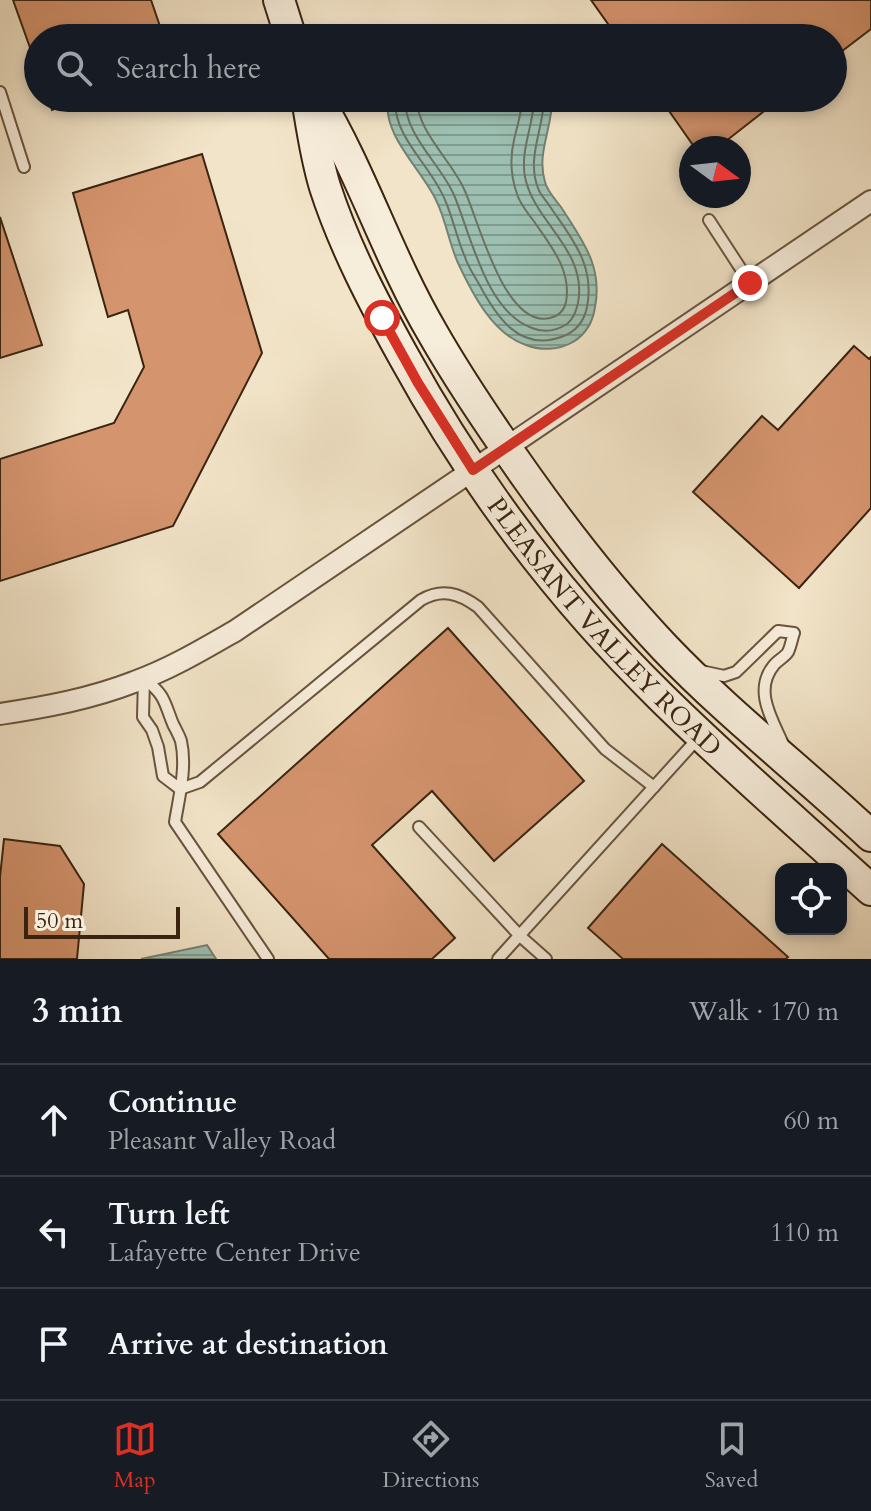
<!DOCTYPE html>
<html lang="en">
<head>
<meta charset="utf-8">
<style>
	:root { --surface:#171b24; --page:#20242c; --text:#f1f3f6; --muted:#9ea1a6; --line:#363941; --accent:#d93025 }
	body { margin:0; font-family:Cardo,serif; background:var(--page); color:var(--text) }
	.controls { position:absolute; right:24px; bottom:24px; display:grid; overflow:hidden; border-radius:16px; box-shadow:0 4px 12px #0003 }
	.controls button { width:72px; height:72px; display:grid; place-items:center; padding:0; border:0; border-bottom:2px solid var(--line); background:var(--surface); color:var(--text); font:40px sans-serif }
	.compass { position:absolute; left:679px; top:136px; width:72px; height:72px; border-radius:50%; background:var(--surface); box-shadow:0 4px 12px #0003; rotate:105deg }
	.scale { position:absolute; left:24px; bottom:20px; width:156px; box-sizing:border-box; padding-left:8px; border:4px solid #3a2410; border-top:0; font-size:22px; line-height:28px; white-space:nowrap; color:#3a2410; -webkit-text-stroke:6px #f7eddb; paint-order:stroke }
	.stop { position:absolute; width:24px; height:24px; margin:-18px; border:6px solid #d93025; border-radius:50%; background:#fff }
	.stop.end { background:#d93025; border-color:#fff; box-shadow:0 2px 8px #0008 }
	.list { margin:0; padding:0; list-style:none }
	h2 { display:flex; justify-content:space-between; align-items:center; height:104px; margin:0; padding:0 32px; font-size:34px }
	h2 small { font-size:26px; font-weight:400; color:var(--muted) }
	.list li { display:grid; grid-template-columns:52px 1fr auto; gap:24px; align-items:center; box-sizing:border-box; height:112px; padding:0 32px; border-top:2px solid var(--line) }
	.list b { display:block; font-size:30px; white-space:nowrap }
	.list p { margin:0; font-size:26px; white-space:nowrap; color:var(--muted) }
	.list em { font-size:26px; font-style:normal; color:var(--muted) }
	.icon { flex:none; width:44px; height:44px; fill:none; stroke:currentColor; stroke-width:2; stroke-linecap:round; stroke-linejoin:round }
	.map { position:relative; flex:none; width:871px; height:959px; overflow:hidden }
	.search { position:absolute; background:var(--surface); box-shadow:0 4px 12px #0003; left:24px; right:24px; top:24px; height:88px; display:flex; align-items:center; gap:20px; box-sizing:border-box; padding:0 28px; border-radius:44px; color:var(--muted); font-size:30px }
	.sheet { height:440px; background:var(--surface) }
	nav { display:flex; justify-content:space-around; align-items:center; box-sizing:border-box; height:112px; border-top:2px solid var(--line); background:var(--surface); font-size:22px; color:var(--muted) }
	nav a { display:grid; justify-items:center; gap:4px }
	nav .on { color:var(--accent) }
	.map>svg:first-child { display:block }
	.water { fill:url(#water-rules); stroke:#758171; stroke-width:2 }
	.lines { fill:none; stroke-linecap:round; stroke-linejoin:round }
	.shore { stroke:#6b7260; stroke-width:2 }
	.building { fill:#d4946e; stroke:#3a2410; stroke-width:2 }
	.lane-casing { stroke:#68543e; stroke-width:14 }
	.street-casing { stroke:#68543e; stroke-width:24 }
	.secondary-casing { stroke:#3a2410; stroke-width:34 }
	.lane { stroke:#f7eddb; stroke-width:10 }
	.street { stroke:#f7eddb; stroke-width:20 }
	.secondary { stroke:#f7eddb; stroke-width:30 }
	.route { stroke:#d93025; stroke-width:10 }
	.labels { text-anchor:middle; stroke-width:8; stroke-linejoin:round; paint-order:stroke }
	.street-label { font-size:26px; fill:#3a2410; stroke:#f7eddb }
</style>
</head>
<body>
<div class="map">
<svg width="871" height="959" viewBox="0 0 871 959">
	<defs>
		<pattern id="water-rules" width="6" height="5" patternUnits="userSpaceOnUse" patternTransform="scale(2)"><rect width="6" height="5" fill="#9cbfb1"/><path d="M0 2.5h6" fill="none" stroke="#809b8f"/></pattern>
	</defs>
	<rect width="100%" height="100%" fill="#f2e4c8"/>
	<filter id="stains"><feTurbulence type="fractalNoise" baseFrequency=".0025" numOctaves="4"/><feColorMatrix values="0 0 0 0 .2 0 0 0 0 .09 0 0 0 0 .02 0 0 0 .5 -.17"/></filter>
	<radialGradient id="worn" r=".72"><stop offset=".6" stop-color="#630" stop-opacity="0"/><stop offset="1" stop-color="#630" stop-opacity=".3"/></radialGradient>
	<g class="water">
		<path d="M 388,98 L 552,98 C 553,127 536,153 545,182 C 547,191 555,199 561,207 C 582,240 603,266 595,307 C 593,321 586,334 573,342 C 559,350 541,351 526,345 C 493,334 473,295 458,263 C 449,243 446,220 436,200 C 421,168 382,136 388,98 Z"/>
		<polygon points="207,945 216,959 141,959"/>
	</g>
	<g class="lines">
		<g class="shore">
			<path d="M 395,98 C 393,138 431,165 445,200 C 453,218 457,239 465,257 C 468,267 474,275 479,284 C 496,316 519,352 561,337 C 576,332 584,322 587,307 C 595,266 573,240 551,208 C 547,201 540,195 538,188 C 526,158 544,128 544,98"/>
			<path d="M 405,98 C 404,135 440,163 454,195 C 471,235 486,312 532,328 C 544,333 556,331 567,324 C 574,318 576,311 578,303 C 588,250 534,223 525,177 C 520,149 534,125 534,98"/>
			<path d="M 417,98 C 416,130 451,160 464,189 C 478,218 504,329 550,318 C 559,316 564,311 566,302 C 572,270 550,245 533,220 C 527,212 520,204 517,194 C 511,177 510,157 514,140 C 517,126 522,113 522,98"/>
		</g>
	</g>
	<g class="building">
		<polygon points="13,0 151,0 164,38 38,38 38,70"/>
		<polygon points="591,0 871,0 871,29 833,58 833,38 618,38"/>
		<polygon points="48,98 84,98 52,110"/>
		<polygon points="660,98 781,98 717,148 695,148"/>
		<polygon points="202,154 262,353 173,526 0,581 0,459 114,423 144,367 128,310 108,317 73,193"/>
		<polygon points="0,217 42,345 0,358"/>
		<polygon points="854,346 869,359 871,357 871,508 799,588 693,492 762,416 778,430"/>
		<polygon points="448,628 584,781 494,861 432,791 372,845 455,938 432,959 329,959 218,834"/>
		<polygon points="4,839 60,846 84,884 77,959 0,959 0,877"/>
		<polygon points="662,844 710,887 788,957 786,959 623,959 588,928"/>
	</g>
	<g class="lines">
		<defs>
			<g id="lane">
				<polyline points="0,92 24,167"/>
				<polyline points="709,220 750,283"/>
				<path d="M 701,671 L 724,676 L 736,672 L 778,631 L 794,633 C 792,638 791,646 788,652 C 785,657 778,660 774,665 C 753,690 772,719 783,744"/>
				<path d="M 144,678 C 166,697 163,699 173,724 C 176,730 179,735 181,741 C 187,767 179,797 175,822 L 268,959"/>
				<polyline points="144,678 143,717 152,730 158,747 163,776 180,789"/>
				<path d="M 180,789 L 200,782 L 421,600 C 442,588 459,593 478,607 L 605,749 L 654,787"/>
				<polyline points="419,827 520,936 546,959"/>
				<polyline points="498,959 700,736"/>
			</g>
			<path id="street" d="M 0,714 C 46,707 90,699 134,682 C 170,669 202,650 235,631 L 871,201"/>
			<g id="secondary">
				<polyline points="279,0 291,38"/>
				<path id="s1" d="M 307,98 C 312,128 316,158 325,187 C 344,246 374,303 404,357 C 472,481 560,598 662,698 C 729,764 801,826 871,890"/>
				<path d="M 317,98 C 362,173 388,257 432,332 C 461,383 494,431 528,479 C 570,538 615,595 665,648 C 729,715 803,772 871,836"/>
			</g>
		</defs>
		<use href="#lane" class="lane-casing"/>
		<use href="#street" class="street-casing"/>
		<use href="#secondary" class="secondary-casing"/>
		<use href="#lane" class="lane"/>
		<use href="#street" class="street"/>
		<use href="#secondary" class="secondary"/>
	</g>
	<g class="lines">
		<polyline class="route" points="382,318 418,383 473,470 750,283"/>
	</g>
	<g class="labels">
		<g class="street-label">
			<text dy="9" stroke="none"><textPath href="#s1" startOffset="616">PLEASANT VALLEY ROAD</textPath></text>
		</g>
	</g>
	<rect width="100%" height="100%" filter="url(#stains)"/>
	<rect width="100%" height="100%" fill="url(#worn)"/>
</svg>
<div class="controls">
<button><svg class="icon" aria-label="locate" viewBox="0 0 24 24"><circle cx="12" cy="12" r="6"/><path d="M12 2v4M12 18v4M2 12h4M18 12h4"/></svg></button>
</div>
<svg class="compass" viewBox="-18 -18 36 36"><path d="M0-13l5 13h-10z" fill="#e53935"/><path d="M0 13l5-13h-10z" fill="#9ea1a6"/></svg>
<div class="scale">50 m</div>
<div class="stop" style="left:382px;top:318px"></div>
<div class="stop end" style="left:750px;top:283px"></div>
<div class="search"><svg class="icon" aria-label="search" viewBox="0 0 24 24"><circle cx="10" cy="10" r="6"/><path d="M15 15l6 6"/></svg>Search here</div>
</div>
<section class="sheet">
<h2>3 min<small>Walk · 170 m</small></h2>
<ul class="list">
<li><svg class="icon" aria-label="ahead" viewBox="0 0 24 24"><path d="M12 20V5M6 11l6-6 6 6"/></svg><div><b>Continue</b><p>Pleasant Valley Road</p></div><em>60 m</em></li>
<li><svg class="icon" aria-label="left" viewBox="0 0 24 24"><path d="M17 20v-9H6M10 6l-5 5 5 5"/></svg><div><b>Turn left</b><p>Lafayette Center Drive</p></div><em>110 m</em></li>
<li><svg class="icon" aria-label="arrive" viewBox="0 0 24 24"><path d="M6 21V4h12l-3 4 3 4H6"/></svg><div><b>Arrive at destination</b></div></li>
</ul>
</section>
<nav>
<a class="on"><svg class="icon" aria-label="map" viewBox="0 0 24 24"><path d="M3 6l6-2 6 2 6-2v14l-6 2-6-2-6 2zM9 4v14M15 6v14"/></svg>Map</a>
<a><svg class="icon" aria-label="directions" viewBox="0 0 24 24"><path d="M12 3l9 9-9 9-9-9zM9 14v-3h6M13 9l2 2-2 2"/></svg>Directions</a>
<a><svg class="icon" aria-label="saved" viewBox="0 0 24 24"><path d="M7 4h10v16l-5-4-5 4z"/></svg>Saved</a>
</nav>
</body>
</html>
